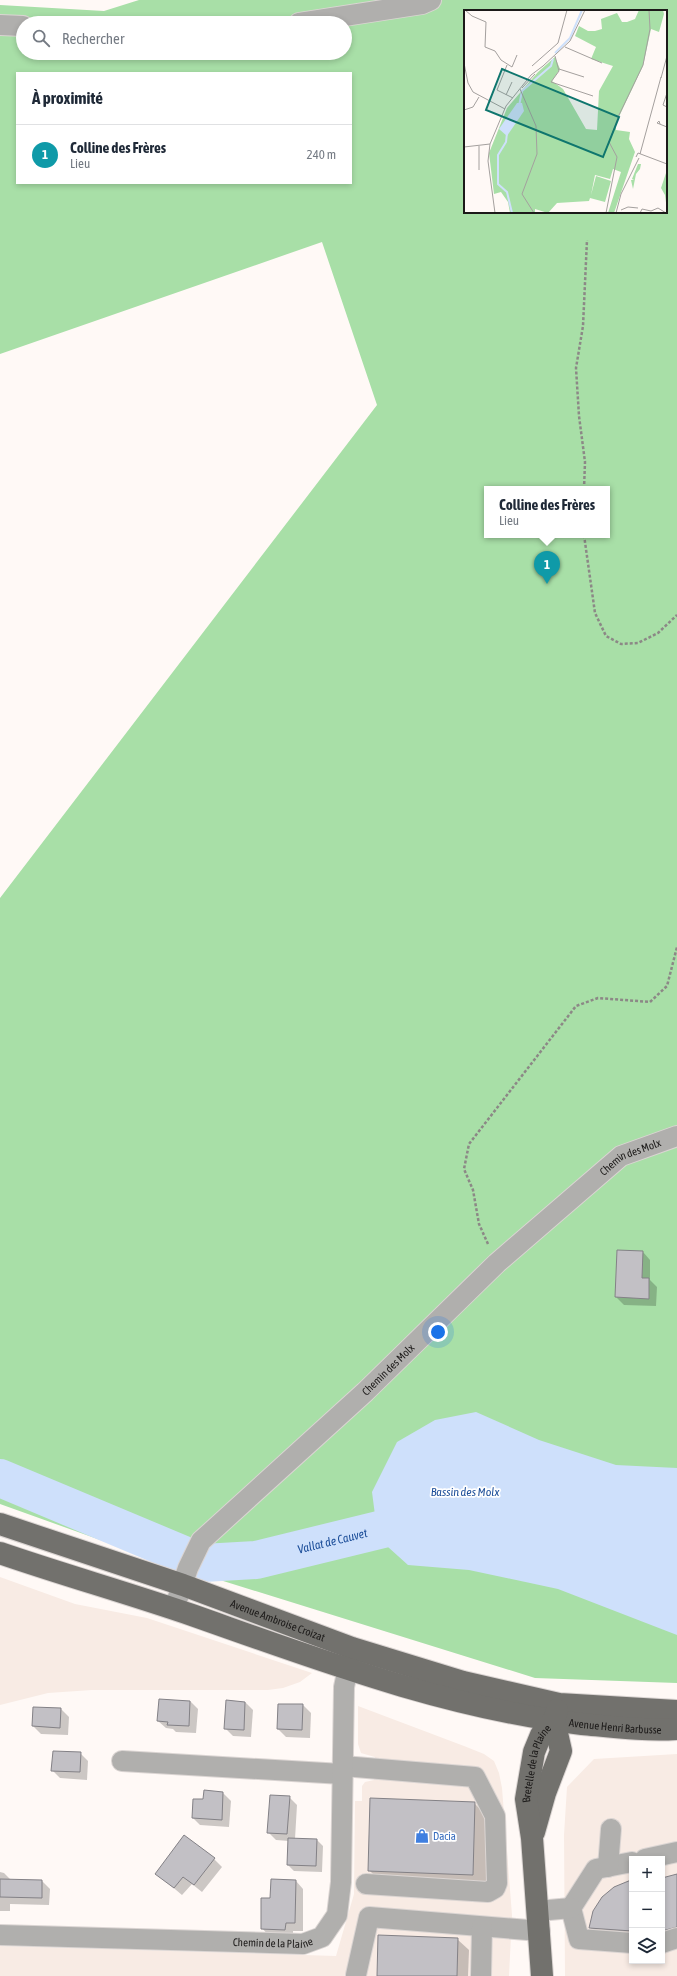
<!DOCTYPE html>
<html lang="fr">
<head>
<meta charset="utf-8">
<style>
	:root { --surface:#fff; --page:#f2f2f3; --text:#1f2937; --muted:#747a83; --line:#e0e1e3; --accent:#d93025 }
	body { margin:0; font-family:"Asap Condensed",sans-serif; background:var(--page); color:var(--text) }
	.controls { position:absolute; right:12px; bottom:12px; display:grid; overflow:hidden; border-radius:0px; box-shadow:0 2px 6px #0003 }
	.controls button { width:36px; height:36px; display:grid; place-items:center; padding:0; border:0; border-bottom:1px solid var(--line); background:var(--surface); color:var(--text); font:20px sans-serif }
	.you { position:absolute; left:438px; top:1332px; width:14px; height:14px; margin:-10px; border:3px solid #fff; border-radius:50%; background:#1a73e8; box-shadow:0 0 0 6px #1a73e833 }
	.badge { display:grid; place-items:center; width:26px; height:26px; border-radius:50%; background:var(--accent); color:#fff; font-size:13px; font-weight:700 }
	.pin { position:absolute; translate:-50% -33px; filter:drop-shadow(0 1px 2px #0008) }
	.pin::after { content:''; position:absolute; top:21px; width:14px; height:12px; background:inherit; clip-path:polygon(0 0,100% 0,50% 100%) }
	.popup { position:absolute; left:484px; top:486px; width:126px; height:52px; box-sizing:border-box; display:grid; place-content:center; border-radius:0px; background:var(--surface); filter:drop-shadow(0 1px 3px #0005); font-size:13px; white-space:nowrap; color:var(--muted) }
	.popup b { font-size:15px; color:var(--text) }
	.popup::after { content:''; position:absolute; left:50%; top:100%; margin-left:-8px; border:8px solid transparent; border-top-color:var(--surface) }
	.list { margin:0; padding:0; list-style:none }
	h2 { display:flex; justify-content:space-between; align-items:center; height:52px; margin:0; padding:0 16px; font-size:17px }
	h2 small { font-size:13px; font-weight:400; color:var(--muted) }
	.list li { display:grid; grid-template-columns:26px 1fr auto; gap:12px; align-items:center; box-sizing:border-box; height:60px; padding:0 16px; border-top:1px solid var(--line) }
	.list b { display:block; font-size:15px; white-space:nowrap }
	.list p { margin:0; font-size:13px; white-space:nowrap; color:var(--muted) }
	.list em { font-size:13px; font-style:normal; color:var(--muted) }
	.icon { flex:none; width:22px; height:22px; fill:none; stroke:currentColor; stroke-width:2; stroke-linecap:round; stroke-linejoin:round }
	.map { position:relative; flex:none; width:677px; height:1976px; overflow:hidden }
	.search { position:absolute; background:var(--surface); box-shadow:0 2px 6px #0003; left:16px; top:16px; width:336px; height:44px; display:flex; align-items:center; gap:10px; box-sizing:border-box; padding:0 14px; border-radius:22px; color:var(--muted); font-size:15px }
	.panel { position:absolute; background:var(--surface); box-shadow:0 2px 6px #0003; left:16px; top:72px; width:336px; height:112px; border-radius:0px }
	.map>svg:first-child { display:block }
	.built { fill:#f8ebe4; fill-rule:evenodd }
	.green { fill:#a8dfa7; fill-rule:evenodd }
	.water { fill:#cee0fb }
	.shadow { fill:#0003 }
	.lines { fill:none; stroke-linecap:round; stroke-linejoin:round }
	.river { stroke:#cee0fb; stroke-width:38 }
	.building { fill:#c2c0c5; stroke:#838186 }
	.minor-casing { stroke:#dbd5d3; stroke-width:22 }
	.major-casing { stroke:#dbd5d3; stroke-width:24 }
	.path { stroke:#8c8886; stroke-width:2.5; stroke-dasharray:3 2; stroke-linecap:butt }
	.minor { stroke:#b0afad; stroke-width:20 }
	.major { stroke:#72716d; stroke-width:22 }
	.labels { text-anchor:middle; stroke-width:3.5; stroke-linejoin:round; paint-order:stroke }
	.street-label { font-size:11px; fill:#1c1a19; stroke:#fff }
	.shop-label { font-size:11px; fill:#366cbe; stroke:#fff; text-anchor:start }
	.water-label { font-size:12px; font-style:italic; fill:#1c4e99; stroke:#fff }
	.inset-river { fill:none; stroke:#cee0fb; stroke-width:2 }
	.inset-road { fill:none; stroke:#a4a09e; stroke-width:1 }
	.view { fill:#0f766e; fill-opacity:0.15; stroke:#0f766e; stroke-width:2 }
	.inset-edge { fill:none; stroke:#1c1a19; stroke-width:2 }
</style>
</head>
<body>
<div class="map">
<svg width="677" height="1976" viewBox="0 0 677 1976">
	<rect width="100%" height="100%" fill="#fff9f6"/>
	<g class="built">
		<polygon points="0,1577 75,1604 147,1618 312,1673 300,1682 283,1688 268,1690 92,1690 48,1693 0,1705"/>
		<polygon points="358,1706 464,1746 484,1754 494,1761 499,1773 502,1788 512,1915 509,1976 0,1976 0,1946 336,1956 354,1894 355,1801 362,1801 362,1786 365,1782 374,1780 375,1757 361,1753 358,1744"/>
		<path d="M 677,1754 L 677,1976 L 565,1976 L 564,1835 L 567,1787 L 594,1759 ZM 632,1859 L 662,1859 L 662,1961 L 632,1961 Z"/>
	</g>
	<path class="green" d="M 139,0 L 677,0 L 677,1683 L 535,1678 L 156,1560 L 0,1504 L 0,898 L 377,405 L 322,242 L 0,354 L 0,5 L 104,11 ZM 465,11 L 666,11 L 666,212 L 465,212 ZM 23,23 L 345,23 L 345,53 L 23,53 ZM 17,73 L 351,73 L 351,183 L 17,183 ZM 487,489 L 607,489 L 607,535 L 487,535 Z"/>
	<polygon class="water" points="476,1412 539,1440 616,1465 677,1468 677,1635 558,1589 469,1570 408,1565 378,1538 372,1492 397,1442 435,1420"/>
	<g class="shadow">
		<polygon points="618,1251 643,1252 650,1260 650,1280 657,1287 656,1306 624,1305 616,1297"/>
		<polygon points="190,1701 198,1709 196,1733 176,1732 173,1729 166,1728 158,1721"/>
		<polygon points="227,1701 245,1702 253,1710 251,1737 233,1736 225,1728"/>
		<polygon points="303,1705 311,1713 310,1738 286,1737 278,1729"/>
		<polygon points="34,1708 61,1709 69,1717 68,1735 41,1734 33,1726"/>
		<polygon points="80,1753 88,1761 87,1780 60,1778 52,1770"/>
		<polygon points="223,1793 231,1801 229,1827 200,1825 193,1818"/>
		<polygon points="289,1797 297,1805 295,1839 317,1840 323,1846 322,1872 294,1871 288,1865 289,1841 276,1840 268,1832"/>
		<polygon points="474,1803 489,1818 488,1890 384,1885 369,1870"/>
		<polygon points="214,1859 222,1867 202,1892 192,1884 182,1895 157,1874"/>
		<polygon points="0,1872 4,1873 11,1880 42,1881 50,1889 49,1905 10,1904 10,1911 0,1911"/>
		<polygon points="677,1875 677,1946 662,1948 662,1879"/>
		<polygon points="296,1881 303,1889 303,1931 293,1931 293,1938 269,1936 262,1928 271,1899"/>
		<polygon points="632,1881 632,1945 605,1943 590,1928 620,1885"/>
		<polygon points="457,1939 469,1950 468,1976 378,1976"/>
	</g>
	<g class="lines">
		<path class="river" id="s1" d="M 0,1478 L 203,1563 L 256,1560 L 428,1518"/>
	</g>
	<g class="building">
		<polygon points="617,1250 643,1251 642,1278 649,1278 649,1299 615,1297"/>
		<polygon points="159,1699 190,1701 189,1726 167,1725 168,1722 157,1721"/>
		<polygon points="226,1700 245,1702 244,1730 224,1729"/>
		<polygon points="278,1704 303,1704 302,1730 277,1729"/>
		<polygon points="33,1707 61,1708 60,1728 32,1726"/>
		<polygon points="53,1751 81,1752 80,1772 51,1771"/>
		<polygon points="204,1790 223,1792 222,1820 192,1818 193,1799 203,1799"/>
		<polygon points="270,1795 290,1796 287,1834 267,1833"/>
		<polygon points="370,1798 475,1802 473,1875 368,1871"/>
		<polygon points="184,1835 215,1858 194,1885 183,1877 174,1888 155,1874"/>
		<polygon points="288,1838 317,1839 316,1866 287,1865"/>
		<polygon points="677,1874 677,1927 662,1931 662,1878"/>
		<polygon points="0,1879 42,1880 42,1898 0,1897"/>
		<polygon points="271,1879 296,1880 295,1923 286,1923 285,1930 261,1929 261,1898 270,1898"/>
		<polygon points="631,1880 632,1931 589,1928 593,1911 602,1897 614,1887"/>
		<polygon points="378,1935 458,1938 457,1976 377,1976"/>
	</g>
	<g class="lines">
		<defs>
			<g id="minor">
				<polyline points="299,23 422,4 431,0"/>
				<polyline points="0,25 23,26"/>
				<path id="s2" d="M 174,1609 L 188,1568 L 201,1541 L 365,1392 L 497,1263 L 621,1156 L 677,1136"/>
				<polyline points="122,1761 342,1774"/>
				<polyline points="343,1766 475,1777 495,1816 497,1883 495,1888 488,1892 366,1884"/>
				<polyline points="645,1859 677,1852"/>
				<polyline points="632,1862 596,1869 571,1908 579,1939 632,1943"/>
				<polyline points="608,1867 611,1829"/>
				<polyline points="538,1911 571,1908"/>
				<path id="s3" d="M 0,1935 L 303,1944 L 322,1937 L 337,1915 L 341,1882 L 344,1687 L 351,1654"/>
				<polyline points="662,1943 677,1938"/>
				<polyline points="356,1975 369,1917 540,1931"/>
				<polyline points="481,1976 482,1927"/>
			</g>
			<g id="major">
				<path id="s4" d="M 0,1524 L 183,1585 L 352,1648 L 463,1682 L 559,1704 L 677,1711"/>
				<path id="s5" d="M 0,1553 C 64,1575 128,1593 192,1615 C 320,1660 446,1708 582,1724 C 614,1727 645,1731 677,1729"/>
				<polyline points="534,1832 545,1793 561,1751 554,1720"/>
				<path id="s6" d="M 542,1976 L 532,1838 L 526,1799 L 534,1752 L 541,1735 L 554,1720 L 557,1710"/>
			</g>
		</defs>
		<use href="#minor" class="minor-casing"/>
		<use href="#major" class="major-casing"/>
		<g class="path">
			<polyline points="584,489 585,462 579,416 576,368 583,326 587,240"/>
			<polyline points="584,535 595,613 606,636 621,644 638,643 658,633 677,615"/>
			<polyline points="488,1244 479,1224 473,1190 464,1169 469,1144 576,1006 598,998 650,1002 667,986 677,947"/>
		</g>
		<use href="#minor" class="minor"/>
		<use href="#major" class="major"/>
	</g>
	<defs>
		<symbol id="shop-bare" viewBox="-9 -9 18 18"><path d="M-5-2.5h2.3a2.7 3.5 0 0 1 5.4 0H5L5.5 6h-11ZM-1.5-2.5h3a1.5 2.3 0 0 0-3 0Z" fill="#3f7fe0" stroke="#fff" stroke-width="2.5" paint-order="stroke"/></symbol>
	</defs>
	<g fill-rule="evenodd">
		<use href="#shop-bare" x="412" y="1826" width="20" height="20"/>
	</g>
	<g class="labels">
		<g class="street-label">
			<text dy="4" stroke="none"><textPath href="#s2" startOffset="651">Chemin des Molx</textPath></text>
			<text dy="4" stroke="none"><textPath href="#s2" startOffset="327">Chemin des Molx</textPath></text>
			<text dy="4" stroke="none"><textPath href="#s4" startOffset="294">Avenue Ambroise Croizat</textPath></text>
			<text dy="4" stroke="none"><textPath href="#s5" startOffset="641">Avenue Henri Barbusse</textPath></text>
			<text dy="4" stroke="none"><textPath href="#s6" startOffset="215">Bretelle de la Plaine</textPath></text>
			<text dy="4" stroke="none"><textPath href="#s3" startOffset="273">Chemin de la Plaine</textPath></text>
		</g>
		<g class="shop-label">
			<text x="433" y="1840">Dacia</text>
		</g>
		<g class="water-label">
			<text x="465" y="1496">Bassin des Molx</text>
			<text dy="4" stroke="none"><textPath href="#s1" startOffset="352">Vallat de Cauvet</textPath></text>
		</g>
	</g>
	<g transform="translate(464 10)">
		<rect width="203" height="203" fill="#fff9f6"/>
		<path d="M 175,0 L 199,0 L 200,4 L 195,22 L 187,19 L 179,56 L 152,113 L 152,120 L 166,122 L 165,129 L 171,142 L 150,203 L 144,203 L 157,162 L 149,159 L 146,169 L 131,165 L 127,185 L 132,166 L 147,171 L 141,192 L 126,188 L 125,191 L 93,193 L 84,203 L 71,199 L 71,203 L 46,203 L 44,192 L 37,182 L 30,184 L 25,143 L 43,98 L 74,62 L 91,47 L 96,59 L 88,71 L 99,79 L 122,119 L 133,120 L 135,81 L 149,56 L 127,49 L 132,37 L 111,26 L 115,16 L 124,21 L 131,21 L 138,19 L 137,9 L 153,3 L 158,12 L 163,12 L 171,9 ZM 174,154 L 177,154 L 176,159 L 172,164 L 169,179 L 167,170 L 170,170 L 168,169 ZM 203,160 L 203,200 L 201,185 L 197,178 Z" fill="#a8dfa7"/>
		<path d="M 53,93 L 58,93 L 60,101 L 43,126 L 35,119 Z" fill="#cee0fb"/>
		<path class="inset-river" d="M 91,43 L 106,28 L 118,0M 55,96 L 58,81 L 87,56 L 89,49M 43,123 L 42,132 L 34,145 L 34,174 L 43,182 L 48,203"/>
		<path class="inset-road" d="M 1,0 L 8,6 L 22,12 L 21,37 L 31,41 L 37,50 L 48,57 L 53,45M 101,37 L 138,53M 91,46 L 95,61 L 87,72 L 129,86M 0,53 L 4,73 L 9,82 L 41,99M 43,55 L 33,80 L 49,88M 68,56 L 94,33 L 103,0M 79,56 L 106,31 L 121,0M 95,59 L 120,67M 197,68 L 203,46M 58,78 L 71,64M 56,79 L 72,116 L 73,144 L 58,184 L 70,203M 203,83 L 199,95 L 203,97M 42,85 L 48,72M 0,100 L 9,97 L 15,87M 196,114 L 195,111 L 193,113 L 203,117M 15,136 L 15,160M 0,137 L 26,134M 176,144 L 197,67M 172,147 L 174,143 L 203,154M 157,200 L 164,197 L 174,198M 187,201 L 194,198 L 202,203M 31,203 L 24,151 L 26,134 L 42,96 L 67,65 L 79,56M 142,203 L 153,147 L 145,132 L 155,105 L 179,55 L 186,19 L 185,0M 152,203 L 157,184 L 175,148M 176,203 L 178,199 L 187,201"/>
		<path class="view" d="M 38,59 L 155,107 L 139,147 L 22,100 Z"/>
		<rect width="203" height="203" class="inset-edge"/>
	</g>
</svg>
<div class="controls">
<button>+</button>
<button>−</button>
<button><svg class="icon" aria-label="layers" viewBox="0 0 24 24"><path d="M12 4l9 5-9 5-9-5zM3 14l9 5 9-5"/></svg></button>
</div>
<div class="you"></div>
<div class="pin badge" style="left:547px;top:584px;background:#0f9aa8">1</div>
<div class="popup"><b>Colline des Frères</b>Lieu</div>
<div class="search"><svg class="icon" aria-label="search" viewBox="0 0 24 24"><circle cx="10" cy="10" r="6"/><path d="M15 15l6 6"/></svg>Rechercher</div>
<section class="panel">
<h2>À proximité<small></small></h2>
<ul class="list">
<li><span class="badge" style="background:#0f9aa8">1</span><div><b>Colline des Frères</b><p>Lieu</p></div><em>240 m</em></li>
</ul>
</section>
</div>
</body>
</html>
